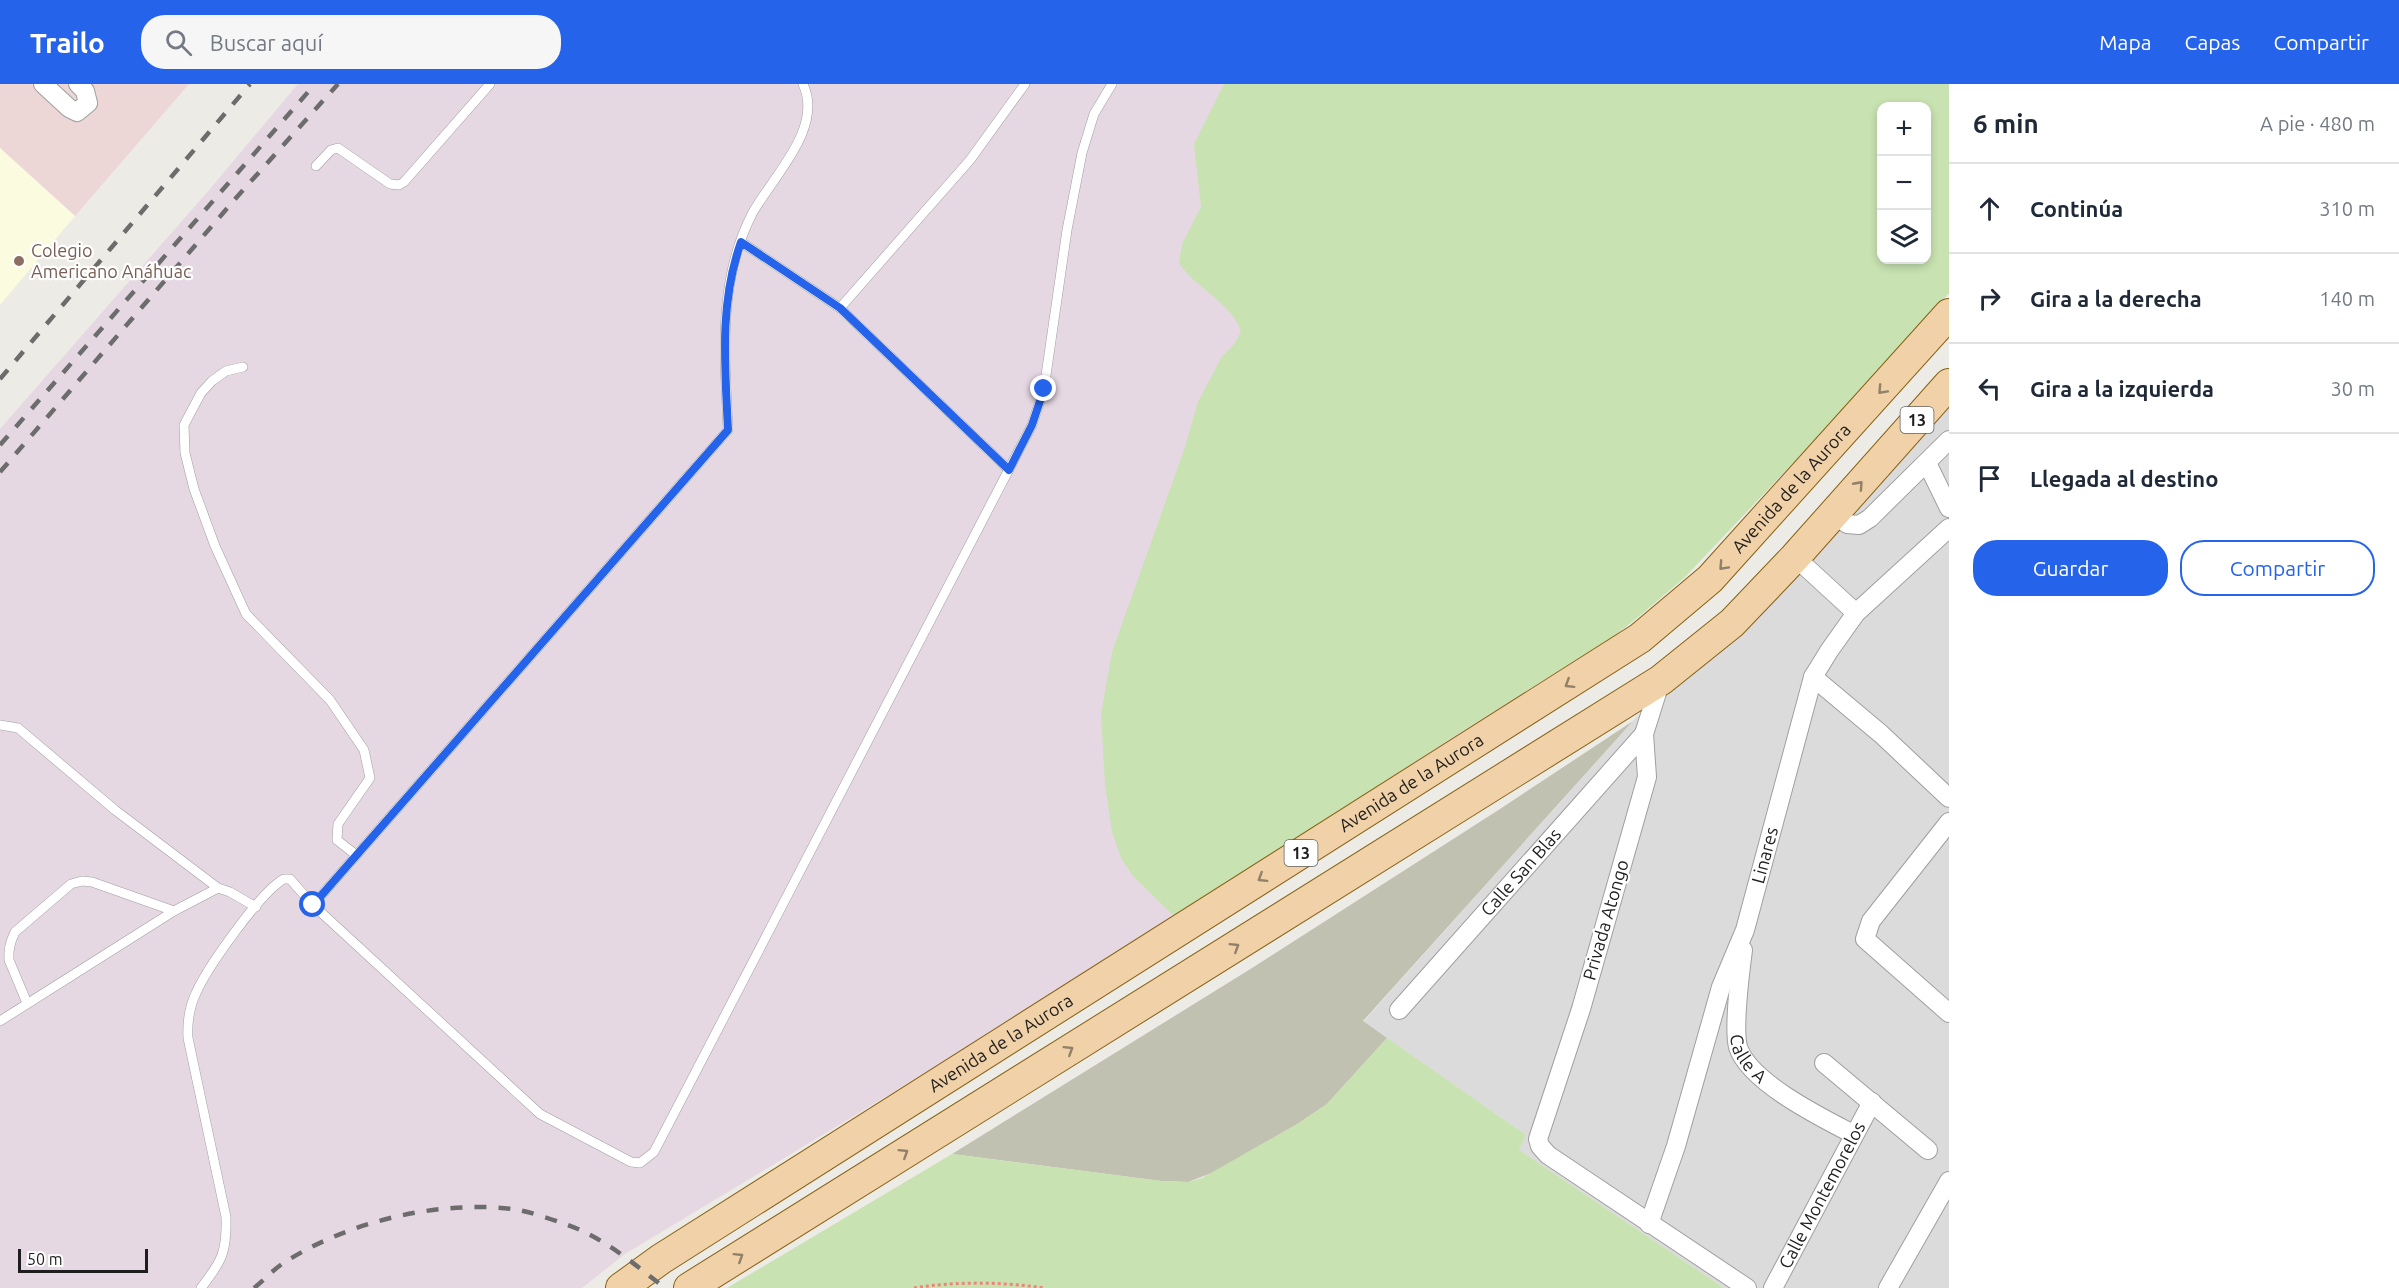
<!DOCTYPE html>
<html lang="es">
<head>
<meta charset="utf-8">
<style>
	:root { --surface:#fff; --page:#f6f6f7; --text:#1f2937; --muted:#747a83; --line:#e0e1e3; --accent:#2563eb }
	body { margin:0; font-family:Ubuntu,sans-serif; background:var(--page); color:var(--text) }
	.controls { position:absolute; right:18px; top:18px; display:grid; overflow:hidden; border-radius:12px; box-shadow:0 3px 9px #0003 }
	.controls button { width:54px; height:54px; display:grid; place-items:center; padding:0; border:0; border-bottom:2px solid var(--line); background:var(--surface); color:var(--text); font:30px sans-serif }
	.scale { position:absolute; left:18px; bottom:15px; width:130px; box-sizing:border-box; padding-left:6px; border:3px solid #1e1e1e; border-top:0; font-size:16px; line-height:21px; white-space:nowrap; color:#1e1e1e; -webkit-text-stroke:4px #fff; paint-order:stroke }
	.stop { position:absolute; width:18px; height:18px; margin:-14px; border:4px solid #2563eb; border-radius:50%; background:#fff }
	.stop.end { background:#2563eb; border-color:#fff; box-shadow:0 2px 6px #0008 }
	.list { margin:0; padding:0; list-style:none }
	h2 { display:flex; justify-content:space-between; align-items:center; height:78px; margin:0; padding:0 24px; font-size:26px }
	h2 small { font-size:20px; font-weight:400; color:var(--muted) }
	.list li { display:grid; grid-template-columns:39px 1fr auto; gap:18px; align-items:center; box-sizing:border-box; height:90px; padding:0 24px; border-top:2px solid var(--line) }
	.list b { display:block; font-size:22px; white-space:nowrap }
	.list em { font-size:20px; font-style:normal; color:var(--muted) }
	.actions { display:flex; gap:12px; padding:18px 24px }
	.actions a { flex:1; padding:14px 0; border:2px solid var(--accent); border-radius:24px; text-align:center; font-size:21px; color:var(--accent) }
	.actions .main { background:var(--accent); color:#fff }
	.icon { flex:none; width:33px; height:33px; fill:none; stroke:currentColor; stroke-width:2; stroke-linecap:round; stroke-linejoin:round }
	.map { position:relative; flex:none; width:1949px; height:1204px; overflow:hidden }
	header { display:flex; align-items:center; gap:36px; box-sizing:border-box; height:84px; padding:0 30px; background:var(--accent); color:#fff }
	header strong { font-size:28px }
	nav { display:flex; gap:33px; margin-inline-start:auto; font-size:21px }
	.search { width:420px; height:54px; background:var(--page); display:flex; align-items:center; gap:15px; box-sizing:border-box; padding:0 21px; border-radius:24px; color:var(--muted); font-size:22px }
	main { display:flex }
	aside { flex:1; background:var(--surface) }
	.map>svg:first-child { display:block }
	.residential { fill:#dcdbdb }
	.commercial { fill:#ecd7d6 }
	.industrial { fill:#e6d8e3; fill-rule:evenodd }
	.education { fill:#fbfbe0 }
	.construction { fill:#c1c1b1 }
	.grass { fill:#c8e2b1; fill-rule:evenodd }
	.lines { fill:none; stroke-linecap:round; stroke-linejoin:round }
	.service-casing { stroke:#9f9f9f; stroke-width:10 }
	.minor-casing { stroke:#9f9f9f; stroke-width:20 }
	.primary-casing { stroke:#866012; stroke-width:32 }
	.path { stroke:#e9877a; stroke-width:3; stroke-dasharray:3 3; stroke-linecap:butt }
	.service { stroke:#fff; stroke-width:9 }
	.minor { stroke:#fff; stroke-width:18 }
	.primary { stroke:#f1d1a7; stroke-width:30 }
	.rail { stroke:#6c6c6c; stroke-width:4.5; stroke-dasharray:12 12; stroke-linecap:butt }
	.oneway { stroke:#928069 }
	.route { stroke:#2563eb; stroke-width:8 }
	.education-dot { fill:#8d6e63; stroke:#fff; stroke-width:2 }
	.labels { text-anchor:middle; stroke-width:4.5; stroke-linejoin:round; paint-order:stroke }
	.shield { fill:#fff; stroke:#626262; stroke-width:1.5 }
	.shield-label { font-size:16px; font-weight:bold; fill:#1e1e1e }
	.education-label { font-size:18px; fill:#785e54; stroke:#fff; text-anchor:start }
	.street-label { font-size:18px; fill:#1e1e1e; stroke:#fff }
</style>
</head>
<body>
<header>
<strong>Trailo</strong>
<div class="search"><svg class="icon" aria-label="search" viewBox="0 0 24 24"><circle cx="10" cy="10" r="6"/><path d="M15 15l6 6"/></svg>Buscar aquí</div>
<nav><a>Mapa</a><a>Capas</a><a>Compartir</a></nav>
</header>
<main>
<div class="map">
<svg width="1949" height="1204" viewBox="0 0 1949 1204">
	<rect width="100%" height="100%" fill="#edebe5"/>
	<polygon class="residential" points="1949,285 1949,1204 1724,1204 1519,1066 1526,1051 1363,938"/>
	<polygon class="commercial" points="0,0 189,0 75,132 0,64"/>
	<path class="industrial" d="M 298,0 L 1949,0 L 1949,209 L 1896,270 L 1685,493 L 1614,552 L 1459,649 L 1158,845 L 892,1009 L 625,1170 L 582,1204 L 0,1204 L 0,345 L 209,106 ZM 1882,22 L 1926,22 L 1926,176 L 1882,176 Z"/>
	<polygon class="education" points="0,64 75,132 0,221"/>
	<polygon class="construction" points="1633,637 1363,937 1387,954 1327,1020 1299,1039 1214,1088 1188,1098 1161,1097 952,1070 1252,884 1500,725"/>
	<g class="grass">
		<path d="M 1224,0 L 1949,0 L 1949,209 L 1896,270 L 1685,493 L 1642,530 L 1614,552 L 1459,649 L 1176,834 L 1133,792 L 1121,774 L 1112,748 L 1105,700 L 1101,630 L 1112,568 L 1184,366 L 1198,318 L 1221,274 L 1235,259 L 1241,247 C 1230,217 1196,205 1179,179 L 1182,160 L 1201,123 L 1194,60 ZM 1882,22 L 1926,22 L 1926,176 L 1882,176 Z"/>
		<polygon points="1387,954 1526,1051 1519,1066 1724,1204 727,1204 952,1070 1161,1097 1188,1098 1202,1094 1299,1039 1327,1020"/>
	</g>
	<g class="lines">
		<defs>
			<g id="service">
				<polyline points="316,82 331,66 338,64 390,100 399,101 404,98 490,0"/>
				<polyline points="741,158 840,224"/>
				<polyline points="243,283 226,287 212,297 201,309 184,341 185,369 194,405 215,462 246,530 330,616 364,666 370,694 338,740 337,756 356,771"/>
				<polyline points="1009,386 840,224 970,76 1025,0"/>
				<polyline points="0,641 18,644 115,726 218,804"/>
				<path d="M 313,821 L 728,346 C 725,273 717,198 752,130 C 772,93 824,45 803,0"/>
				<path d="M 27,919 L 9,876 C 8,866 10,858 15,848 L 71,800 L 82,797 L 92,798 L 174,827"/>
				<polyline points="0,937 174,827 218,804 230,808 256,823"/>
				<path d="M 201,1204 C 222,1177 227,1168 226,1133 L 188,954 C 187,937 189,924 196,909 C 207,884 261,807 284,795 L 290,795 L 313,821 L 540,1030 L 631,1078 L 640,1079 L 654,1068 L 1032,341 L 1044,305 L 1067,146 L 1082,69 L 1094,30 L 1112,0"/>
			</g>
			<g id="minor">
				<polyline points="43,0 69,24 77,28 88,19 85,7 78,0"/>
				<polyline points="1927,379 1949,424"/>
				<polyline points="1833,429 1847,440 1859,441 1870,434 1949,356"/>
				<polyline points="1795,473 1856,529"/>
				<polyline points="1813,593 1881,650 1949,714"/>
				<polyline points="1661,596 1644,650 1647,693 1581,925 1538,1055 1540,1062 1548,1071 1747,1204"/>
				<polyline points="1949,738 1871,837 1865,855 1949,929"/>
				<path id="s1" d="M 1743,866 C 1740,889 1733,943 1738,963 C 1749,998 1822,1034 1853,1050"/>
				<path id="s2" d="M 1399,926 L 1644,650"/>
				<polyline points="1824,979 1928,1066"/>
				<path id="s3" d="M 1649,1140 L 1676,1062 L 1721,903 L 1745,846 L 1813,593 L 1829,567 L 1856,529 L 1949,444"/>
				<path id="s4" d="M 1773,1204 L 1872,1018"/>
				<polyline points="1888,1204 1949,1097"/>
			</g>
			<g id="primary">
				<path id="s5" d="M 621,1204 L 661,1175 L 1640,554 L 1710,495 L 1949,230"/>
				<polyline points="689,1204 1661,596 1732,539 1795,473 1949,300"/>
			</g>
		</defs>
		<use href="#service" class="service-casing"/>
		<use href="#minor" class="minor-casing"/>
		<use href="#primary" class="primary-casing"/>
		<path class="path" d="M 914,1204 C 957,1197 1002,1198 1045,1204"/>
		<use href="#service" class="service"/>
		<use href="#minor" class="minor"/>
		<use href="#primary" class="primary"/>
		<g class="rail">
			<polyline points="0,295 250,0"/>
			<polyline points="0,361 315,0"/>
			<polyline points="0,388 236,114 338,0"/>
			<path d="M 254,1204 C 264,1196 272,1187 282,1180 C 346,1138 437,1116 513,1125 C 529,1127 563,1139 578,1145 C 610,1159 638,1183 665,1204"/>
		</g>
	</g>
	<defs><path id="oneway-chevron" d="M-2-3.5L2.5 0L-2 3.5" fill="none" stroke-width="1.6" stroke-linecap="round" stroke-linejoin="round" transform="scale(1.5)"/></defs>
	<g class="oneway">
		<use href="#oneway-chevron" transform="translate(1882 306) rotate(133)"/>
		<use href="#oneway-chevron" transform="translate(1859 401) rotate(-48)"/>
		<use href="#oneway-chevron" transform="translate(1723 482) rotate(133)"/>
		<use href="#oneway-chevron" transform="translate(1569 600) rotate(148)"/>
		<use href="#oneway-chevron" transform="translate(1262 794) rotate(148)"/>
		<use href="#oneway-chevron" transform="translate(1235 863) rotate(-32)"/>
		<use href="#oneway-chevron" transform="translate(1069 966) rotate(-32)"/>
		<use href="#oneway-chevron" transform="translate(904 1069) rotate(-32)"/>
		<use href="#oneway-chevron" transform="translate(739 1173) rotate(-32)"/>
	</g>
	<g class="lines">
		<path class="route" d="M 313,821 L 728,346 C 725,282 719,220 741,158 L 840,224 L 1009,386 L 1032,341 L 1044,305"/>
	</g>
	<circle class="education-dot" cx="19" cy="177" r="6"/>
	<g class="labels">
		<g class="shield">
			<rect x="1900.5" y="323" width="33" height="26" rx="4.5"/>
			<rect x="1284.5" y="756" width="33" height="26" rx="4.5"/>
		</g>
		<g class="shield-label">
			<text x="1917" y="342">13</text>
			<text x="1301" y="775">13</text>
		</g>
		<g class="education-label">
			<text x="31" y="173">Colegio<tspan x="31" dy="21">Americano Anáhuac</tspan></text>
		</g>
		<g class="street-label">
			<text dy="6" stroke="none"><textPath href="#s5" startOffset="1422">Avenida de la Aurora</textPath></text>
			<text dy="6" stroke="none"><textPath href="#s5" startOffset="938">Avenida de la Aurora</textPath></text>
			<text dy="6" stroke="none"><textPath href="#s3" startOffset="387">Linares</textPath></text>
			<text dy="6" stroke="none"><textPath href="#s2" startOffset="184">Calle San Blas</textPath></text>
			<text transform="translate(1606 836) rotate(-74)" y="6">Privada Atongo</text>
			<text dy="6" stroke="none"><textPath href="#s5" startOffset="452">Avenida de la Aurora</textPath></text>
			<text dy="6" stroke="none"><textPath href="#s1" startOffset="112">Calle A</textPath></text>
			<text dy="6" stroke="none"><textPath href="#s4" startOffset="105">Calle Montemorelos</textPath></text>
		</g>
	</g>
</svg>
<div class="controls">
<button>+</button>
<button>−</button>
<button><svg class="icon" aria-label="layers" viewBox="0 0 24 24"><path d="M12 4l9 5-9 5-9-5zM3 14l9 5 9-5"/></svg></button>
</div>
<div class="scale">50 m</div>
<div class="stop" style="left:313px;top:821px"></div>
<div class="stop end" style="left:1044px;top:305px"></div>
</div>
<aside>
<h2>6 min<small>A pie · 480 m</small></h2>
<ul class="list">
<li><svg class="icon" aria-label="ahead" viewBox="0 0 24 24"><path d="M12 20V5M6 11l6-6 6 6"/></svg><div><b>Continúa</b></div><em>310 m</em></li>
<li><svg class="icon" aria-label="right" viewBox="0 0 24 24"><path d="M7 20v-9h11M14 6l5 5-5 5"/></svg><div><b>Gira a la derecha</b></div><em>140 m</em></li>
<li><svg class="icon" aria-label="left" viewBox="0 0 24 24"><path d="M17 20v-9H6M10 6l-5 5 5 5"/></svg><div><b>Gira a la izquierda</b></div><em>30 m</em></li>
<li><svg class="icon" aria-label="arrive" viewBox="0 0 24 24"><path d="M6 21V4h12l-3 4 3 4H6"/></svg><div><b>Llegada al destino</b></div></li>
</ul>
<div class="actions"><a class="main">Guardar</a><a>Compartir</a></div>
</aside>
</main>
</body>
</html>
